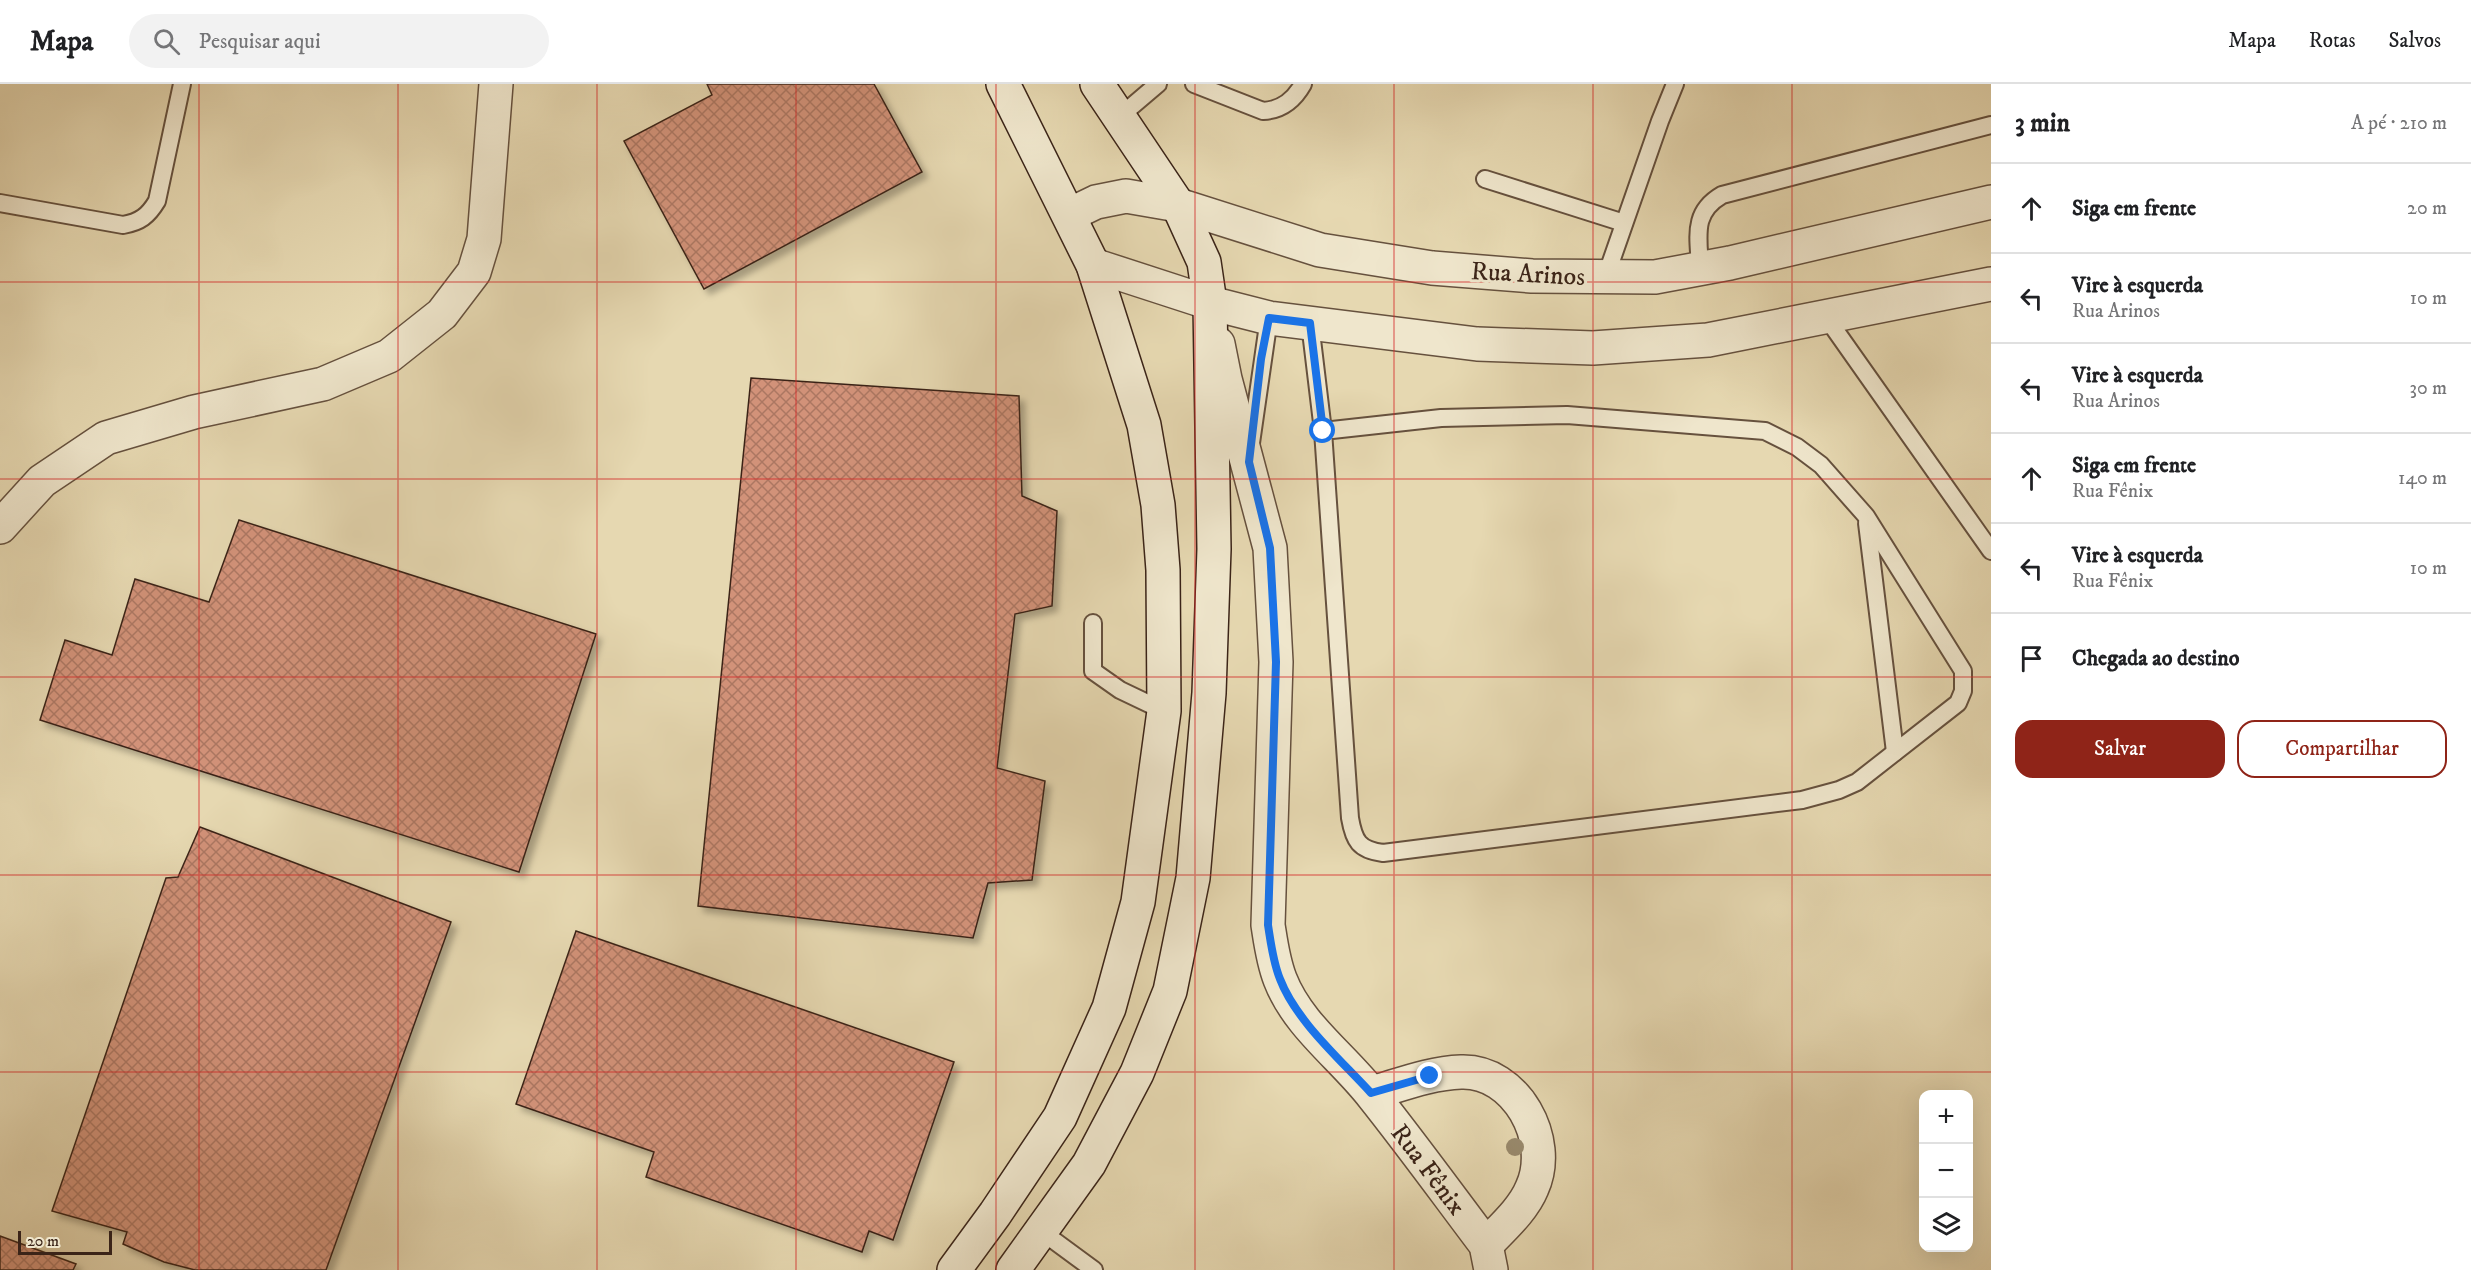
<!DOCTYPE html>
<html lang="pt">
<head>
<meta charset="utf-8">
<style>
	:root { --surface:#fff; --page:#f2f2f2; --text:#202124; --muted:#757577; --line:#e0e0e0; --accent:#8f2418 }
	body { margin:0; font-family:"IM FELL DW Pica",serif; background:var(--page); color:var(--text) }
	.controls { position:absolute; right:18px; bottom:18px; display:grid; overflow:hidden; border-radius:12px; box-shadow:0 6px 24px #0002 }
	.controls button { width:54px; height:54px; display:grid; place-items:center; padding:0; border:0; border-bottom:2px solid var(--line); background:var(--surface); color:var(--text); font:30px sans-serif }
	.scale { position:absolute; left:18px; bottom:15px; width:94px; box-sizing:border-box; padding-left:6px; border:3px solid #3b2418; border-top:0; font-size:16px; line-height:21px; white-space:nowrap; color:#3b2418; -webkit-text-stroke:4px #efe6cc; paint-order:stroke }
	.stop { position:absolute; width:18px; height:18px; margin:-14px; border:4px solid #1a73e8; border-radius:50%; background:#fff }
	.stop.end { background:#1a73e8; border-color:#fff; box-shadow:0 2px 6px #0008 }
	.list { margin:0; padding:0; list-style:none }
	h2 { display:flex; justify-content:space-between; align-items:center; height:78px; margin:0; padding:0 24px; font-size:26px }
	h2 small { font-size:20px; font-weight:400; color:var(--muted) }
	.list li { display:grid; grid-template-columns:39px 1fr auto; gap:18px; align-items:center; box-sizing:border-box; height:90px; padding:0 24px; border-top:2px solid var(--line) }
	.list b { display:block; font-size:22px; white-space:nowrap }
	.list p { margin:0; font-size:20px; white-space:nowrap; color:var(--muted) }
	.list em { font-size:20px; font-style:normal; color:var(--muted) }
	.actions { display:flex; gap:12px; padding:18px 24px }
	.actions a { flex:1; padding:14px 0; border:2px solid var(--accent); border-radius:18px; text-align:center; font-size:21px; color:var(--accent) }
	.actions .main { background:var(--accent); color:#fff }
	.icon { flex:none; width:33px; height:33px; fill:none; stroke:currentColor; stroke-width:2; stroke-linecap:round; stroke-linejoin:round }
	.map { position:relative; flex:none; width:1991px; height:1186px; overflow:hidden }
	header { display:flex; align-items:center; gap:36px; box-sizing:border-box; height:84px; padding:0 30px; background:var(--surface); border-bottom:2px solid var(--line) }
	header strong { font-size:28px }
	nav { display:flex; gap:33px; margin-inline-start:auto; font-size:21px }
	.search { width:420px; height:54px; background:var(--page); display:flex; align-items:center; gap:15px; box-sizing:border-box; padding:0 21px; border-radius:33px; color:var(--muted); font-size:22px }
	main { display:flex }
	aside { flex:1; background:var(--surface) }
	.map>svg:first-child { display:block }
	.building { fill:url(#building-cross-hatch); stroke:#3b2418; stroke-width:1.5; filter:url(#shadow) }
	.lines { fill:none; stroke-linecap:round; stroke-linejoin:round }
	.service-casing { stroke:#66513e; stroke-width:20 }
	.minor-casing { stroke:#66513e; stroke-width:36 }
	.secondary-casing { stroke:#3b2418; stroke-width:36 }
	.service { stroke:#efe6cc; stroke-width:16 }
	.minor { stroke:#efe6cc; stroke-width:33 }
	.secondary { stroke:#efe6cc; stroke-width:33 }
	.tree { fill:#998a6d }
	.route { stroke:#1a73e8; stroke-width:8 }
	.grid { fill:none; stroke:#d62828; stroke-width:1.5; stroke-opacity:0.55 }
	.labels { text-anchor:middle; stroke-width:6; stroke-linejoin:round; paint-order:stroke }
	.street-label { font-size:26px; fill:#3b2418; stroke:#efe6cc }
</style>
</head>
<body>
<header>
<strong>Mapa</strong>
<div class="search"><svg class="icon" aria-label="search" viewBox="0 0 24 24"><circle cx="10" cy="10" r="6"/><path d="M15 15l6 6"/></svg>Pesquisar aqui</div>
<nav><a>Mapa</a><a>Rotas</a><a>Salvos</a></nav>
</header>
<main>
<div class="map">
<svg width="1991" height="1186" viewBox="0 0 1991 1186">
	<defs>
		<pattern id="building-cross-hatch" width="8" height="8" patternUnits="userSpaceOnUse" patternTransform="scale(1.5)"><rect width="8" height="8" fill="#d29279"/><path d="M0 0l8 8M0 8l8-8" fill="none" stroke="#ac7762"/></pattern>
		<filter id="shadow"><feDropShadow dx="5.5" dy="5.5" stdDeviation="3" flood-color="#0004"/></filter>
	</defs>
	<rect width="100%" height="100%" fill="#e6d8b1"/>
	<filter id="stains"><feTurbulence type="fractalNoise" baseFrequency=".00333" numOctaves="4"/><feColorMatrix values="0 0 0 0 .2 0 0 0 0 .09 0 0 0 0 .02 0 0 0 .5 -.17"/></filter>
	<radialGradient id="worn" r=".72"><stop offset=".6" stop-color="#630" stop-opacity="0"/><stop offset="1" stop-color="#630" stop-opacity=".3"/></radialGradient>
	<g class="building">
		<polygon points="707,0 874,0 922,88 704,205 624,57 712,11"/>
		<polygon points="751,294 1019,312 1022,412 1057,427 1052,522 1015,530 997,684 1045,697 1032,796 988,799 973,854 698,822"/>
		<polygon points="239,436 596,550 519,788 40,636 65,556 112,571 135,495 209,518"/>
		<polygon points="200,743 451,838 326,1186 195,1186 164,1178 123,1160 127,1148 52,1127 166,794 178,793"/>
		<polygon points="576,847 954,978 893,1156 869,1147 862,1168 646,1093 654,1068 516,1020"/>
		<polygon points="0,1152 76,1180 73,1186 0,1186"/>
	</g>
	<g class="lines">
		<defs>
			<g id="service">
				<path d="M 1194,0 L 1263,27 C 1282,26 1294,16 1303,0"/>
				<polyline points="1118,34 1158,0"/>
				<polyline points="1485,95 1624,139"/>
				<path d="M 0,119 L 123,141 C 140,138 148,132 157,117 L 182,0"/>
				<path d="M 1700,185 C 1699,154 1691,129 1722,111 L 1991,41"/>
				<polyline points="1606,192 1660,37 1675,0"/>
				<polyline points="1826,233 1991,467"/>
				<path d="M 1310,239 L 1323,347 L 1350,734 C 1354,757 1359,766 1383,769 L 1802,716 L 1839,706 L 1857,698 L 1958,619 L 1963,607 L 1963,587 L 1866,432 L 1821,381 L 1797,363 L 1765,347 L 1567,331 L 1441,334 L 1323,347"/>
				<polyline points="1251,359 1269,234"/>
				<polyline points="1867,439 1895,668"/>
				<polyline points="1093,539 1093,587 1120,606 1164,627"/>
				<polyline points="1041,1147 1094,1186"/>
			</g>
			<g id="minor">
				<polyline points="1069,131 1096,118 1126,112 1178,121 1320,166 1432,184 1532,192 1655,193 1730,179 1991,118"/>
				<polyline points="1093,181 1210,219 1269,234 1477,260 1593,264 1708,256 1991,200"/>
				<path d="M 1218,260 L 1225,295 L 1270,464 L 1276,578 L 1268,841 C 1271,860 1273,877 1280,895 C 1298,942 1343,973 1373,1012 C 1412,1061 1449,1112 1486,1161 L 1491,1186"/>
				<polyline points="0,443 42,397 106,354 194,328 323,300 389,272 442,230 474,188 484,155 496,0"/>
				<path d="M 1372,1009 C 1400,1001 1430,989 1461,988 C 1516,986 1554,1056 1532,1104 C 1523,1126 1502,1144 1486,1161"/>
			</g>
			<g id="secondary">
				<polyline points="954,1186 995,1130 1060,1033 1109,924 1138,818 1164,627 1163,486 1158,421 1144,341 1093,181 1003,0"/>
				<polyline points="1013,1186 1089,1080 1137,989 1170,907 1193,794 1209,609 1214,465 1210,219 1204,178 1178,121 1097,0"/>
			</g>
		</defs>
		<use href="#service" class="service-casing"/>
		<use href="#minor" class="minor-casing"/>
		<use href="#secondary" class="secondary-casing"/>
		<use href="#service" class="service"/>
		<use href="#minor" class="minor"/>
		<use href="#secondary" class="secondary"/>
	</g>
	<circle class="tree" cx="1515" cy="1063" r="9"/>
	<g class="lines">
		<path class="route" d="M 1323,347 L 1310,239 L 1269,234 L 1261,275 L 1249,378 L 1270,464 L 1276,578 L 1268,841 C 1271,860 1273,878 1280,895 C 1296,937 1341,976 1371,1009 L 1430,992"/>
	</g>
	<path class="grid" d="M 199,0 L 199,1186M 398,0 L 398,1186M 597,0 L 597,1186M 796,0 L 796,1186M 996,0 L 996,1186M 1195,0 L 1195,1186M 1394,0 L 1394,1186M 1593,0 L 1593,1186M 1792,0 L 1792,1186M 0,198 L 1991,198M 0,395 L 1991,395M 0,593 L 1991,593M 0,791 L 1991,791M 0,988 L 1991,988"/>
	<g class="labels">
		<g class="street-label">
			<text transform="translate(1528 189) rotate(3)" y="9">Rua Arinos</text>
			<text transform="translate(1429 1085) rotate(53)" y="9">Rua Fênix</text>
		</g>
	</g>
	<rect width="100%" height="100%" filter="url(#stains)"/>
	<rect width="100%" height="100%" fill="url(#worn)"/>
</svg>
<div class="controls">
<button>+</button>
<button>−</button>
<button><svg class="icon" aria-label="layers" viewBox="0 0 24 24"><path d="M12 4l9 5-9 5-9-5zM3 14l9 5 9-5"/></svg></button>
</div>
<div class="scale">20 m</div>
<div class="stop" style="left:1323px;top:347px"></div>
<div class="stop end" style="left:1430px;top:992px"></div>
</div>
<aside>
<h2>3 min<small>A pé · 210 m</small></h2>
<ul class="list">
<li><svg class="icon" aria-label="ahead" viewBox="0 0 24 24"><path d="M12 20V5M6 11l6-6 6 6"/></svg><div><b>Siga em frente</b></div><em>20 m</em></li>
<li><svg class="icon" aria-label="left" viewBox="0 0 24 24"><path d="M17 20v-9H6M10 6l-5 5 5 5"/></svg><div><b>Vire à esquerda</b><p>Rua Arinos</p></div><em>10 m</em></li>
<li><svg class="icon" aria-label="left" viewBox="0 0 24 24"><path d="M17 20v-9H6M10 6l-5 5 5 5"/></svg><div><b>Vire à esquerda</b><p>Rua Arinos</p></div><em>30 m</em></li>
<li><svg class="icon" aria-label="ahead" viewBox="0 0 24 24"><path d="M12 20V5M6 11l6-6 6 6"/></svg><div><b>Siga em frente</b><p>Rua Fênix</p></div><em>140 m</em></li>
<li><svg class="icon" aria-label="left" viewBox="0 0 24 24"><path d="M17 20v-9H6M10 6l-5 5 5 5"/></svg><div><b>Vire à esquerda</b><p>Rua Fênix</p></div><em>10 m</em></li>
<li><svg class="icon" aria-label="arrive" viewBox="0 0 24 24"><path d="M6 21V4h12l-3 4 3 4H6"/></svg><div><b>Chegada ao destino</b></div></li>
</ul>
<div class="actions"><a class="main">Salvar</a><a>Compartilhar</a></div>
</aside>
</main>
</body>
</html>
